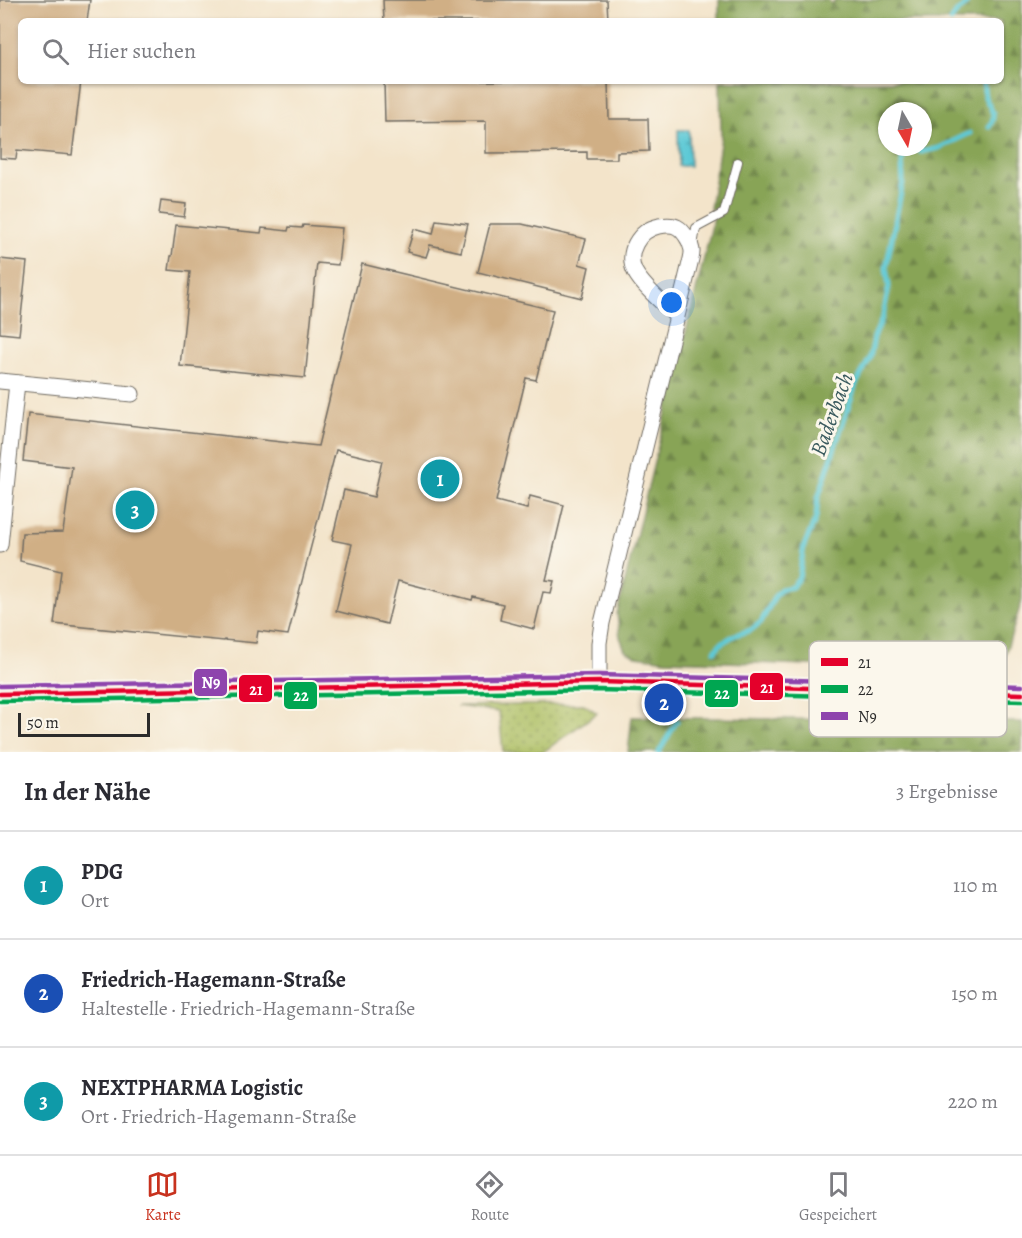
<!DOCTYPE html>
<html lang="de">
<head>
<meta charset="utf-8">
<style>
	:root { --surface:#fff; --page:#f2f2f3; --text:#2b2b33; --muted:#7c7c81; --line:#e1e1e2; --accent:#c8321e }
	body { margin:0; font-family:Alegreya,serif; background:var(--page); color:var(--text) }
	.compass { position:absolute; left:878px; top:102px; width:54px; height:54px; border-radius:50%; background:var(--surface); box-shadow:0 2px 4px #0004; rotate:171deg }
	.scale { position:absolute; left:18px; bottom:15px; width:132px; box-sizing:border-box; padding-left:6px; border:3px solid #2b2b2b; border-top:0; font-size:16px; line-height:21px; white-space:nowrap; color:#2b2b2b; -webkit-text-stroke:4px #fbf7ec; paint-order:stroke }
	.you { position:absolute; left:672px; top:303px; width:21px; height:21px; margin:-15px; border:4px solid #fff; border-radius:50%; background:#1a73e8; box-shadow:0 0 0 9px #1a73e833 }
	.badge { display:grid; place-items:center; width:39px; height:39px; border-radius:50%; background:var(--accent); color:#fff; font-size:20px; font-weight:700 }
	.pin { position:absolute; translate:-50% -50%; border:3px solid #fff; box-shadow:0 2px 6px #0006 }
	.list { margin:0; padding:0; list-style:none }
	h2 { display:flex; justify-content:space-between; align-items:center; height:78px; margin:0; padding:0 24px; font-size:26px }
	h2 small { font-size:20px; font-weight:400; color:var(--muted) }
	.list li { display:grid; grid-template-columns:39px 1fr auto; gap:18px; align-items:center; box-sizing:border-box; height:108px; padding:0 24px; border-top:2px solid var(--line) }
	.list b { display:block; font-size:22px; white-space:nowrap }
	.list p { margin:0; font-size:20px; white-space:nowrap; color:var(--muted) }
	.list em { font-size:20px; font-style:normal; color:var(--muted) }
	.icon { flex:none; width:33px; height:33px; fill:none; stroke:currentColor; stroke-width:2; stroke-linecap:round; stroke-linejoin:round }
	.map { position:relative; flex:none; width:1022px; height:752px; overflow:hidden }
	.search { position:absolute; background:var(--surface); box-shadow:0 2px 4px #0004; left:18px; right:18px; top:18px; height:66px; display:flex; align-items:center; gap:15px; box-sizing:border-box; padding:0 21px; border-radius:9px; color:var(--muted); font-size:22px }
	.sheet { height:402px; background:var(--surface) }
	nav { display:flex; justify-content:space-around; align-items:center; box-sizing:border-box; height:84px; border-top:2px solid var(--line); background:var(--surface); font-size:16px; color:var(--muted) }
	nav a { display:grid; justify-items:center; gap:3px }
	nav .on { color:var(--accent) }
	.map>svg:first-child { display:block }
	.grass { fill:url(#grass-dots); stroke:#6b7446; stroke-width:1.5 }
	.forest { fill:url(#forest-firs); stroke:#5a6841; stroke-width:1.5; fill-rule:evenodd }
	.water { fill:url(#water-ripples); stroke:#447a80; stroke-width:1.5 }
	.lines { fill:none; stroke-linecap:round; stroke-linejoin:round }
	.stream { stroke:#5dc9d6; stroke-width:5 }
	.building { fill:#d0af85 }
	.lane-casing { stroke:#716c63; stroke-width:10 }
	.street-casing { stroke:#716c63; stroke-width:17 }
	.lane { stroke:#fff; stroke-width:8 }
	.street { stroke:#fff; stroke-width:15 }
	.bus-1-casing { stroke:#fbf7ec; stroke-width:9 }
	.bus-2-casing { stroke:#fbf7ec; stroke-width:9 }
	.bus-3-casing { stroke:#fbf7ec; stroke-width:9 }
	.bus-1 { stroke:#e4002b; stroke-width:4.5 }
	.bus-2 { stroke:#00a651; stroke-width:4.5 }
	.bus-3 { stroke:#8e44ad; stroke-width:4.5 }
	.labels { text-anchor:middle; stroke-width:6; stroke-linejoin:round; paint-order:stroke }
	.water-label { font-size:22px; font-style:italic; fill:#3a5a5e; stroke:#fbf7ec }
	.key { fill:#fbf7ec; stroke:#bdbab2; stroke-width:1.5 }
	.key-label { font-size:16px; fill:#2b2b2b }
	.line-badge { stroke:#fbf7ec; stroke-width:2 }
	.badge-label { font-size:16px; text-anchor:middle; font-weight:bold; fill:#fff }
</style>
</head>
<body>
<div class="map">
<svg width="1022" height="752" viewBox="0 0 1022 752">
	<defs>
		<pattern id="grass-dots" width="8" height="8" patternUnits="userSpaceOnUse" patternTransform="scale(1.5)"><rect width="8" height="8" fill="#abbd61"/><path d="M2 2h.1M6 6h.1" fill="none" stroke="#8b9a50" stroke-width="1.8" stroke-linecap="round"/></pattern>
		<pattern id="forest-firs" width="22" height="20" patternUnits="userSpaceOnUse" patternTransform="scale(1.5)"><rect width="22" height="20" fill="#88a457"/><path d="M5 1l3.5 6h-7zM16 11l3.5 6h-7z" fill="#6f8648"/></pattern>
		<pattern id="water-ripples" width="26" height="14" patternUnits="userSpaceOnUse" patternTransform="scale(1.5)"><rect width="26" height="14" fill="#5dc9d6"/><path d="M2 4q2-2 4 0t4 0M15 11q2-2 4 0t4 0" fill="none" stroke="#4da3ae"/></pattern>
	</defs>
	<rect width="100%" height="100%" fill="#fbf7ec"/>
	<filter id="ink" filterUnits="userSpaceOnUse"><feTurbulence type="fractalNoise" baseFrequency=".0167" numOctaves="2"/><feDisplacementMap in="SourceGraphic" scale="12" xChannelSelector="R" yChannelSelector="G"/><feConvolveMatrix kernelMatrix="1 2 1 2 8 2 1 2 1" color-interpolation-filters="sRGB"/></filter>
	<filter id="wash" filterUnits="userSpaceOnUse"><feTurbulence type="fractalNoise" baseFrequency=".008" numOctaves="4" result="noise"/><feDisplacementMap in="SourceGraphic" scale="24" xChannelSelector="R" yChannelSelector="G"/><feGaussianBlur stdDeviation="1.35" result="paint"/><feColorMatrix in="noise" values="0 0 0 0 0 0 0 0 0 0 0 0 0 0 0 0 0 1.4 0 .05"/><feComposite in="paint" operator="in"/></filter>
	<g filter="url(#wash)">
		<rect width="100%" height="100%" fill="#f3e4ca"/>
		<polygon class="grass" points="584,704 597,713 543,752 503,752 499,712 457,706"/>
		<g class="forest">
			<path d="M 719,0 L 828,0 L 832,4 L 835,0 L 1022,0 L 1022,600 L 1000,672 L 667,660 L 636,656 L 625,650 L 620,637 L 617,614 L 716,209 L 710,209 L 721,137 L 720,81 L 1001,81 L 1001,21 L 719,21 ZM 887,111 L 923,111 L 923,147 L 887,147 Z"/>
			<polygon points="632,717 1022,722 1022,752 628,752"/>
		</g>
		<polygon class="water" points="678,130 689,130 690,166 679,166"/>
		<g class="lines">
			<g class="stream">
				<polyline points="951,21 957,12 963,8 967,3 966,0"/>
				<path d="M 983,81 C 984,86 984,92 985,97 C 990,109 998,114 989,127"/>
				<polyline points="916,147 921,152 939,148 970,133"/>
				<polyline points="715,651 720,644 735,635 751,630 761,622 775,596 781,589 792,587 799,577 804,546 816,518 818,498 856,384 870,358 874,337 883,316 889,286 886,268 903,182 902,162 907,148 909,147"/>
				<polyline points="659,752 677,721"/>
			</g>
		</g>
		<g id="blocks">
			<g class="building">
				<polygon points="0,0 90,0 87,21 21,21 21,81 81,81 72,155 17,150 16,159 0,158"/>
				<polygon points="383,0 607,0 608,21 384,21"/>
				<polygon points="384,81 608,81 609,119 648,119 649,151 617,152 617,159 587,159 587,152 486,153 486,121 385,122"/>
				<polygon points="161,201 186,204 184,217 159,214"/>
				<polygon points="436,220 468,224 461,252 430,245 426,257 407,252 414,229 433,234"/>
				<polygon points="490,224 522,224 586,239 579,264 589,267 582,298 478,272"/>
				<polygon points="176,225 261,233 262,228 288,231 289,227 302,228 303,225 342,228 338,265 317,263 305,378 180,366 190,272 169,270 171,256 172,256"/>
				<polygon points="0,259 27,262 19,335 0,333"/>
				<polygon points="362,264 553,310 536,380 526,378 496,501 527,509 530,496 564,505 546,580 554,581 551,593 543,592 534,629 500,620 503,604 473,597 472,600 398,581 387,624 336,611 352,544 332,540 344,490 374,497 382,461 336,450 288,635 258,631 256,643 224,640 224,641 54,624 61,571 20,561 22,533 63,532 72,467 23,461 28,414 318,446"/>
			</g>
		</g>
	</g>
	<g filter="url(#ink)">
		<use href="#blocks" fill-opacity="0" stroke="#716c63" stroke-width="1.5"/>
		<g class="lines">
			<defs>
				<polyline id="lane" points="693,246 696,228 724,213 738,162"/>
				<g id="street">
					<polyline points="0,381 132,394"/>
					<polyline points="0,545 17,383"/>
					<path d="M 599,682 L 599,643 L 602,623 L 691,259 C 693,251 692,249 689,241 C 686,236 683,230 677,227 C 672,224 665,225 659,226 C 639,230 625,253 635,272 C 643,287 665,305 677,317"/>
					<polyline points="0,694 599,682 1022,694"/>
				</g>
			</defs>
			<use href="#lane" class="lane-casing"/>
			<use href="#street" class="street-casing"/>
			<use href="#lane" class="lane"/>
			<use href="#street" class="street"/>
			<defs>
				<polyline id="bus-1" points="0,694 599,682 1022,694"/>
				<polyline id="bus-2" points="0,701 599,690 1022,701"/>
				<polyline id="bus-3" points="0,686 599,675 1022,686"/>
			</defs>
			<use href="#bus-1" class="bus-1-casing"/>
			<use href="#bus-2" class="bus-2-casing"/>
			<use href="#bus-3" class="bus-3-casing"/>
			<use href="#bus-1" class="bus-1"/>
			<use href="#bus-2" class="bus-2"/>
			<use href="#bus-3" class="bus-3"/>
		</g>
	</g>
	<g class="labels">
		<g class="water-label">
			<text transform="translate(831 414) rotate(-70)" y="8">Baderbach</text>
		</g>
	</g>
	<rect x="809" y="641" width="198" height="96" rx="9" class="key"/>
	<rect x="821" y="658" width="27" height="8" fill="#e4002b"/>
	<rect x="821" y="685" width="27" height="8" fill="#00a651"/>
	<rect x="821" y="712" width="27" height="8" fill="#8e44ad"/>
	<g class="key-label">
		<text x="858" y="668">21</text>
		<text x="858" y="695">22</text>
		<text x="858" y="722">N9</text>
	</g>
	<g class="line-badge">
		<rect x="193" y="668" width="35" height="29" rx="6" fill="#8e44ad"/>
		<rect x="749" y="672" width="35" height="29" rx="6" fill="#e4002b"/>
		<rect x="238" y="674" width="35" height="29" rx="6" fill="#e4002b"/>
		<rect x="704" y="679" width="35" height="29" rx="6" fill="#00a651"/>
		<rect x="283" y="681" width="35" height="29" rx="6" fill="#00a651"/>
	</g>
	<g class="badge-label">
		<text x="211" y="688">N9</text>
		<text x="767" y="693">21</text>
		<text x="256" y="695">21</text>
		<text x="722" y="699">22</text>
		<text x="301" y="701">22</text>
	</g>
</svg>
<svg class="compass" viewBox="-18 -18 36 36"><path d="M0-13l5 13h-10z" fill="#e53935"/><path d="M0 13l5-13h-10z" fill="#7c7c81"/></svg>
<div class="scale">50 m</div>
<div class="you"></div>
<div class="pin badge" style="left:440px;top:479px;background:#0f9aa8">1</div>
<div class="pin badge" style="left:664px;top:703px;background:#1a4fb4">2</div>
<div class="pin badge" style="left:135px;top:510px;background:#0f9aa8">3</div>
<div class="search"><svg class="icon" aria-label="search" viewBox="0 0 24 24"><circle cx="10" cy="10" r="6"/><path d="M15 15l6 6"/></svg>Hier suchen</div>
</div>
<section class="sheet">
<h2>In der Nähe<small>3 Ergebnisse</small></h2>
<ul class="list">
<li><span class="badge" style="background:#0f9aa8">1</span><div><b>PDG</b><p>Ort</p></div><em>110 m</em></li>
<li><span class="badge" style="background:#1a4fb4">2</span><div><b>Friedrich-Hagemann-Straße</b><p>Haltestelle · Friedrich-Hagemann-Straße</p></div><em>150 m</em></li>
<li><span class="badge" style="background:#0f9aa8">3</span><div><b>NEXTPHARMA Logistic</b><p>Ort · Friedrich-Hagemann-Straße</p></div><em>220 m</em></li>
</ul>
</section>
<nav>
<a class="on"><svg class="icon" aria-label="map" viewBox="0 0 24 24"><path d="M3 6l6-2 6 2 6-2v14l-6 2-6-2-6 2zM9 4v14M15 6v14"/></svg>Karte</a>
<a><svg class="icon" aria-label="directions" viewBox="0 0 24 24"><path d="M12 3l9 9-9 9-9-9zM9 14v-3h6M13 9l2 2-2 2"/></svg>Route</a>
<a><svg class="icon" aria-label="saved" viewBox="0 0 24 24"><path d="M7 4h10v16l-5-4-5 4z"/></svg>Gespeichert</a>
</nav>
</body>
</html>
